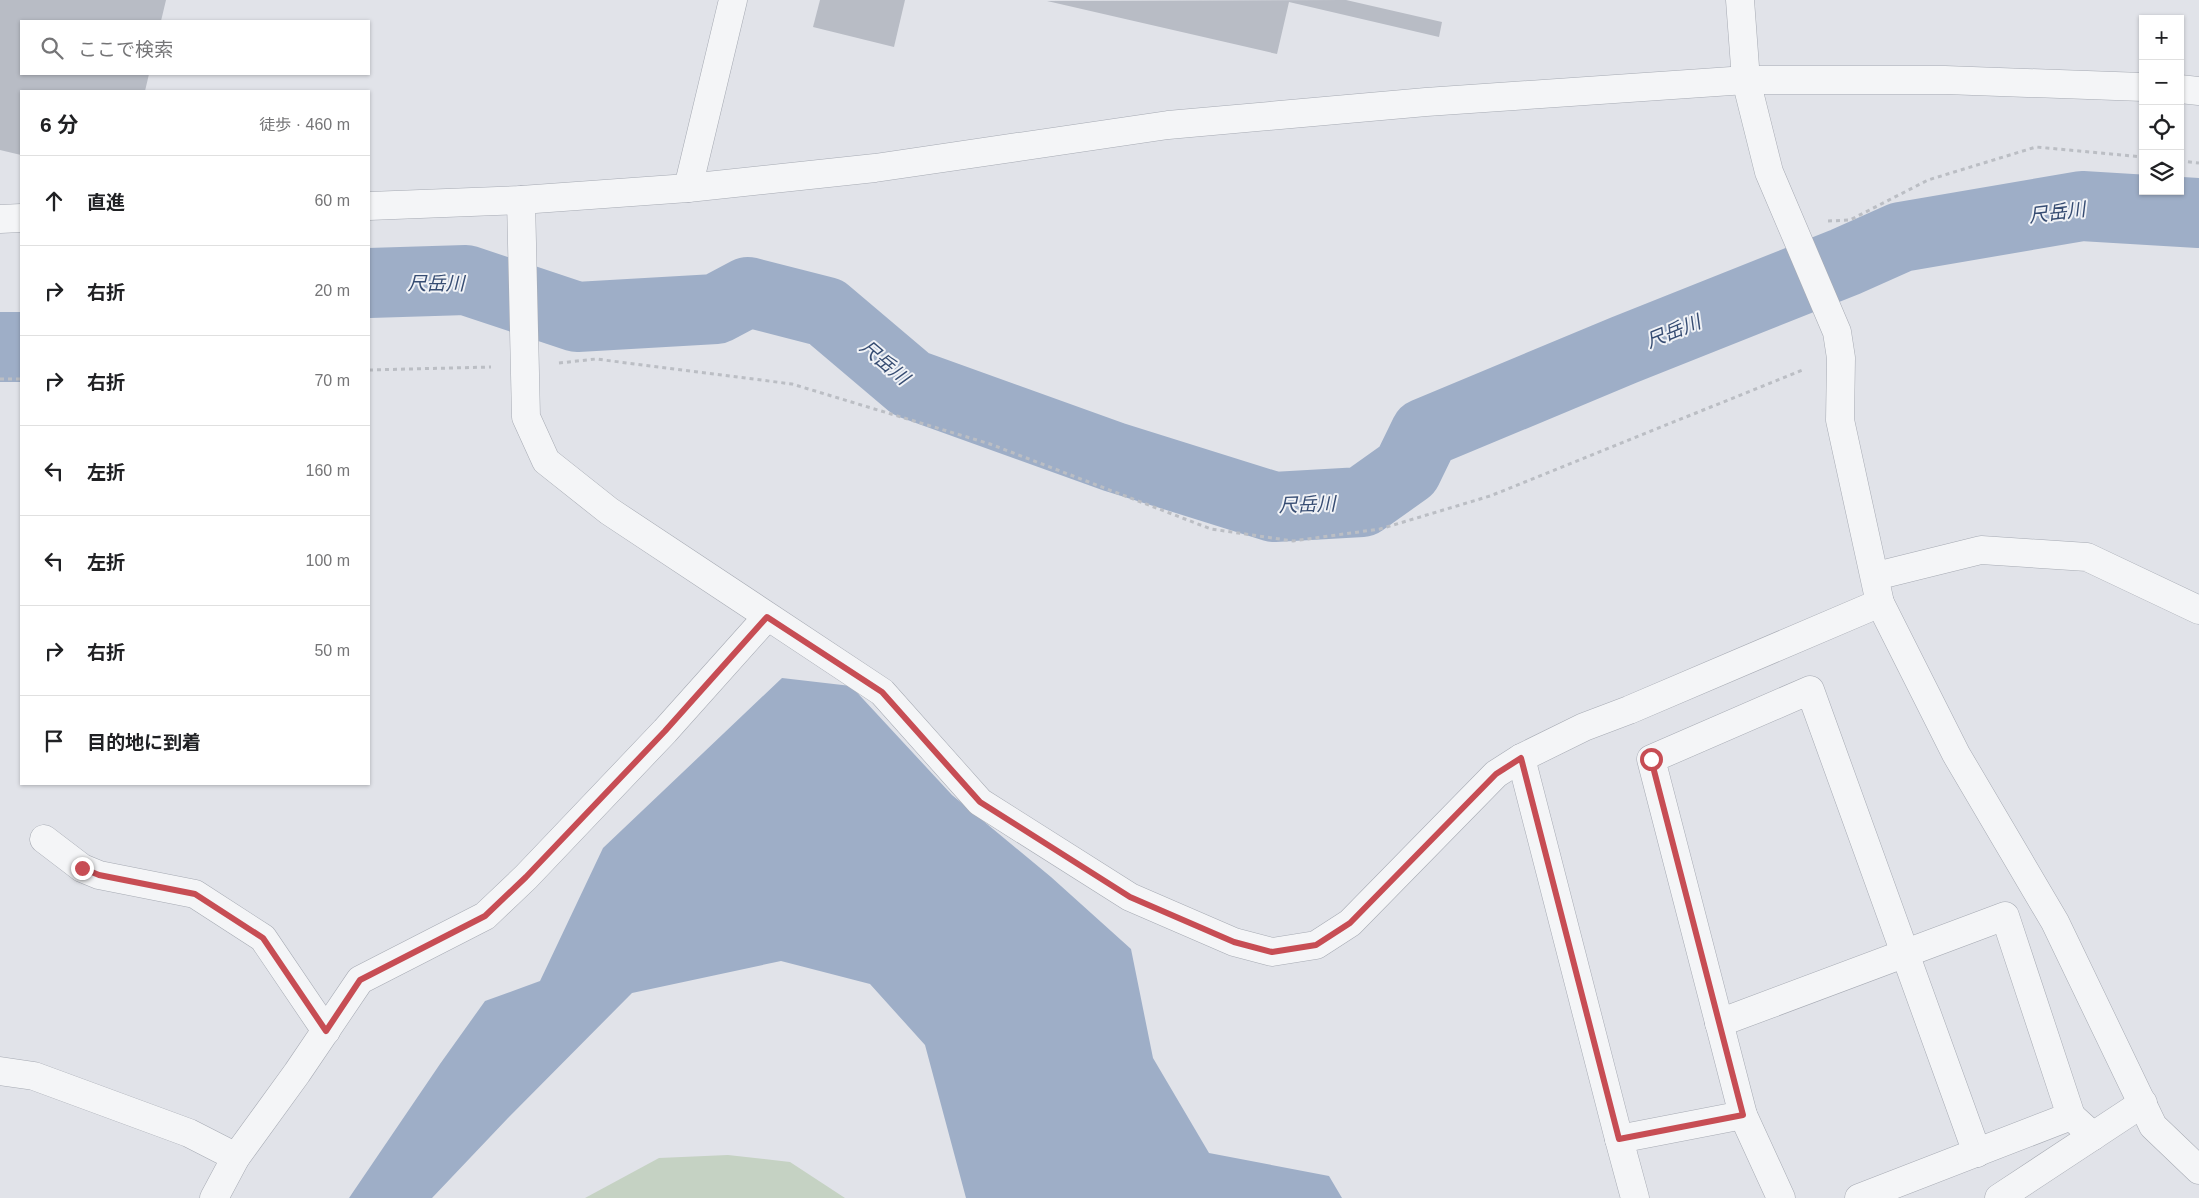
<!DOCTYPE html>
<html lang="ja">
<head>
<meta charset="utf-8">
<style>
	:root { --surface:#fff; --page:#f6f6f6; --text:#202124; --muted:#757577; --line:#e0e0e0 }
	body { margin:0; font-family:Arial,"Noto Sans JP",sans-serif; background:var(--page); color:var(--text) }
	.controls { position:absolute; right:15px; top:15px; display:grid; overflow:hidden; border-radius:0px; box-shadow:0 1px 4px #0004 }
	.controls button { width:45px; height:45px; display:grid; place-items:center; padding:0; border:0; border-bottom:1px solid var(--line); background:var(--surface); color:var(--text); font:25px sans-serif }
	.stop { position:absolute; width:15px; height:15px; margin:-11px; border:4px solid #c74d54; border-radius:50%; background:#fff }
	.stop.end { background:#c74d54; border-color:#fff; box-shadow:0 1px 5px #0008 }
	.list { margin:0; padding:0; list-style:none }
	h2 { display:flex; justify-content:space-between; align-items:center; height:65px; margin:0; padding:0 20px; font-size:21px }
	h2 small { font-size:16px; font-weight:400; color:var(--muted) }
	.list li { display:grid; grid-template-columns:32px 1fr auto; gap:15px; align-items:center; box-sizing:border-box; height:90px; padding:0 20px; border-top:1px solid var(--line) }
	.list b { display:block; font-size:19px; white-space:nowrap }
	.list em { font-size:16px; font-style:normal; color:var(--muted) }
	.icon { flex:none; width:28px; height:28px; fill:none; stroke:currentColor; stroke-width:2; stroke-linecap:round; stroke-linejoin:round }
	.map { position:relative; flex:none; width:2199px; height:1198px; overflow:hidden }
	.search { position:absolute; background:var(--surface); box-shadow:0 1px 4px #0004; left:20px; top:20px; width:350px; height:55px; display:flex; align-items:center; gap:12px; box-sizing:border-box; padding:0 18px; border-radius:0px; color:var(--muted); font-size:19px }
	.panel { position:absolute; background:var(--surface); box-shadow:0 1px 4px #0004; left:20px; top:90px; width:350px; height:695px; border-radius:0px }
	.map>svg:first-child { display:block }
	.green { fill:#c5d2c3 }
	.water { fill:#9eaec7 }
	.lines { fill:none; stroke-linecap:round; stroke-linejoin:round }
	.river { stroke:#9eaec7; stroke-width:70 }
	.building { fill:#b8bcc5 }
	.minor-casing { stroke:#a6aab3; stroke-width:29 }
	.path { stroke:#bbbec4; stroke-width:3; stroke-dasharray:4 4; stroke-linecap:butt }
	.minor { stroke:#f4f5f7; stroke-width:28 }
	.route { stroke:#c74d54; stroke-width:6 }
	.labels { text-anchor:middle; stroke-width:4; stroke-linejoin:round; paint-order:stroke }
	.water-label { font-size:19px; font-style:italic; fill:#364c72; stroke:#f0f2f6 }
</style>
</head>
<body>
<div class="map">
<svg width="2199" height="1198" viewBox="0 0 2199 1198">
	<rect width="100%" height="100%" fill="#e1e3e9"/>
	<polygon class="green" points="728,1155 790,1162 845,1198 585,1198 659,1158"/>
	<polygon class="water" points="782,678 851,686 952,795 1051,877 1131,949 1153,1058 1209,1153 1329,1176 1342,1198 966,1198 925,1045 870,984 781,961 632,993 508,1118 432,1198 349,1198 440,1064 485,1001 540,981 603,848"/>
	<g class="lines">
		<g class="river">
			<polyline points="369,283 466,280 577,317 716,309 748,292 826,312 911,384 1114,457 1274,507 1362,502 1407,470 1425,433 1624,350 1845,262 1901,237 2082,206 2199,213"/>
			<polyline points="0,347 21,347"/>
		</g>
	</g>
	<g class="building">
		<polygon points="0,0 166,0 161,21 21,21 21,74 149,74 145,91 21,91 21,155 0,150"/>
		<polygon points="820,0 905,0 894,47 813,27"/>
		<polygon points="1346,0 1442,22 1439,37 1289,2 1277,54 1047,1"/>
	</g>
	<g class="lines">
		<defs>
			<g id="minor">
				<polyline points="1740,0 1746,80 1769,172 1837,332 1841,358 1840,420 1880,603 1956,754 2055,922 2153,1126 2199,1170"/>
				<polyline points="2180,89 2199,91"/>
				<polyline points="688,188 733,0"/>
				<polyline points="521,200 526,417 546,461 609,511 882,692 980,802 1130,897 1234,942 1272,952 1316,945 1350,923 1496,774 1521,758 1584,727 1629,710 1880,603"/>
				<polyline points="369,206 521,200 688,188 875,168 1168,125 1426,102 1746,80 1945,80 2143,87"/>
				<polyline points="0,219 21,218"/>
				<polyline points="1876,576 1981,550 2087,557 2199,610"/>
				<polyline points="1521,758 1619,1139 1743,1115"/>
				<polyline points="44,839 82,868 99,875 195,894 263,938 326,1031"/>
				<polyline points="1719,1023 2005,916 2071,1116"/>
				<polyline points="0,1071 34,1076 189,1133 236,1157"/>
				<polyline points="1619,1139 1635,1198"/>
				<polyline points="214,1198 236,1157 297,1073 360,980 485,916 526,877 665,731 767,617"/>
				<polyline points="1781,1198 1743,1115 1651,759 1810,690 1977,1153"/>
				<polyline points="1859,1198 2071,1116 2093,1136"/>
				<polyline points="1999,1198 2143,1103"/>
			</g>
		</defs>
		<use href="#minor" class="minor-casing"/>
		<g class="path">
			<polyline points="2180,161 2199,163"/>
			<polyline points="1828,221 1850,220 1928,180 2036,147 2143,157"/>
			<polyline points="559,363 596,359 792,384 990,444 1211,529 1293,541 1380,529 1490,496 1805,369"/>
			<polyline points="369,370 491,367"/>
			<polyline points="0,379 21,379"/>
		</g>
		<use href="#minor" class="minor"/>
	</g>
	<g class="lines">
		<polyline class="route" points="82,868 99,875 195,894 263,938 326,1031 360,980 485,916 526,877 665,731 767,617 882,692 980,802 1130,897 1234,942 1272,952 1316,945 1350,923 1496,774 1521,758 1619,1139 1743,1115 1651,759"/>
	</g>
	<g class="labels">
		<g class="water-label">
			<text transform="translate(2057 212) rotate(-7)" y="7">尺岳川</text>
			<text x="436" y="290">尺岳川</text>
			<text transform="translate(1673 331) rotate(-22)" y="7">尺岳川</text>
			<text transform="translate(885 362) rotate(40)" y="7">尺岳川</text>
			<text transform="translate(1307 504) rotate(-2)" y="7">尺岳川</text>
		</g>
	</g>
</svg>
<div class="controls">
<button>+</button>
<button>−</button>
<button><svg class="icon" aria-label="locate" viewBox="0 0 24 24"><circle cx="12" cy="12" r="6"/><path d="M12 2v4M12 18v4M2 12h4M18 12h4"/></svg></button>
<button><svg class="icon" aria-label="layers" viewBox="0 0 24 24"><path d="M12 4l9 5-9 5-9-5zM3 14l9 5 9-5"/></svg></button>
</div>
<div class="stop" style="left:1651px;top:759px"></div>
<div class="stop end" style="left:82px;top:868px"></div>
<div class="search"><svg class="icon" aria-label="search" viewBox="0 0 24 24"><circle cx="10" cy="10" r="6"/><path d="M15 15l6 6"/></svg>ここで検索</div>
<section class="panel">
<h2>6 分<small>徒歩 · 460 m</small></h2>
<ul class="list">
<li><svg class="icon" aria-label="ahead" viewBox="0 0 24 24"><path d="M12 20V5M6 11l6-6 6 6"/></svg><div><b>直進</b></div><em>60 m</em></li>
<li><svg class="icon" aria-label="right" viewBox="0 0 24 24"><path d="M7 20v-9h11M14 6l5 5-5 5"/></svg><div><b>右折</b></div><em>20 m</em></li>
<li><svg class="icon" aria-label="right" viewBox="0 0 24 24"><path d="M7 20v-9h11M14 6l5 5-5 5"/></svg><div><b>右折</b></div><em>70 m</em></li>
<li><svg class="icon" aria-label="left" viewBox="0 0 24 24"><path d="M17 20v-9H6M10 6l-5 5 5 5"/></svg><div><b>左折</b></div><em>160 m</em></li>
<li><svg class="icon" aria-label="left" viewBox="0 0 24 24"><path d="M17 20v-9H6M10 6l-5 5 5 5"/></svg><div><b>左折</b></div><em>100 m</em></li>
<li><svg class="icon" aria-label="right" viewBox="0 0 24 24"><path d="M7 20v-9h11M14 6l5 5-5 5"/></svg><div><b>右折</b></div><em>50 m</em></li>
<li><svg class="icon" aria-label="arrive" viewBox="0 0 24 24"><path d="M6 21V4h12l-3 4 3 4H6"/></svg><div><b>目的地に到着</b></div></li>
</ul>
</section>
</div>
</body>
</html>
